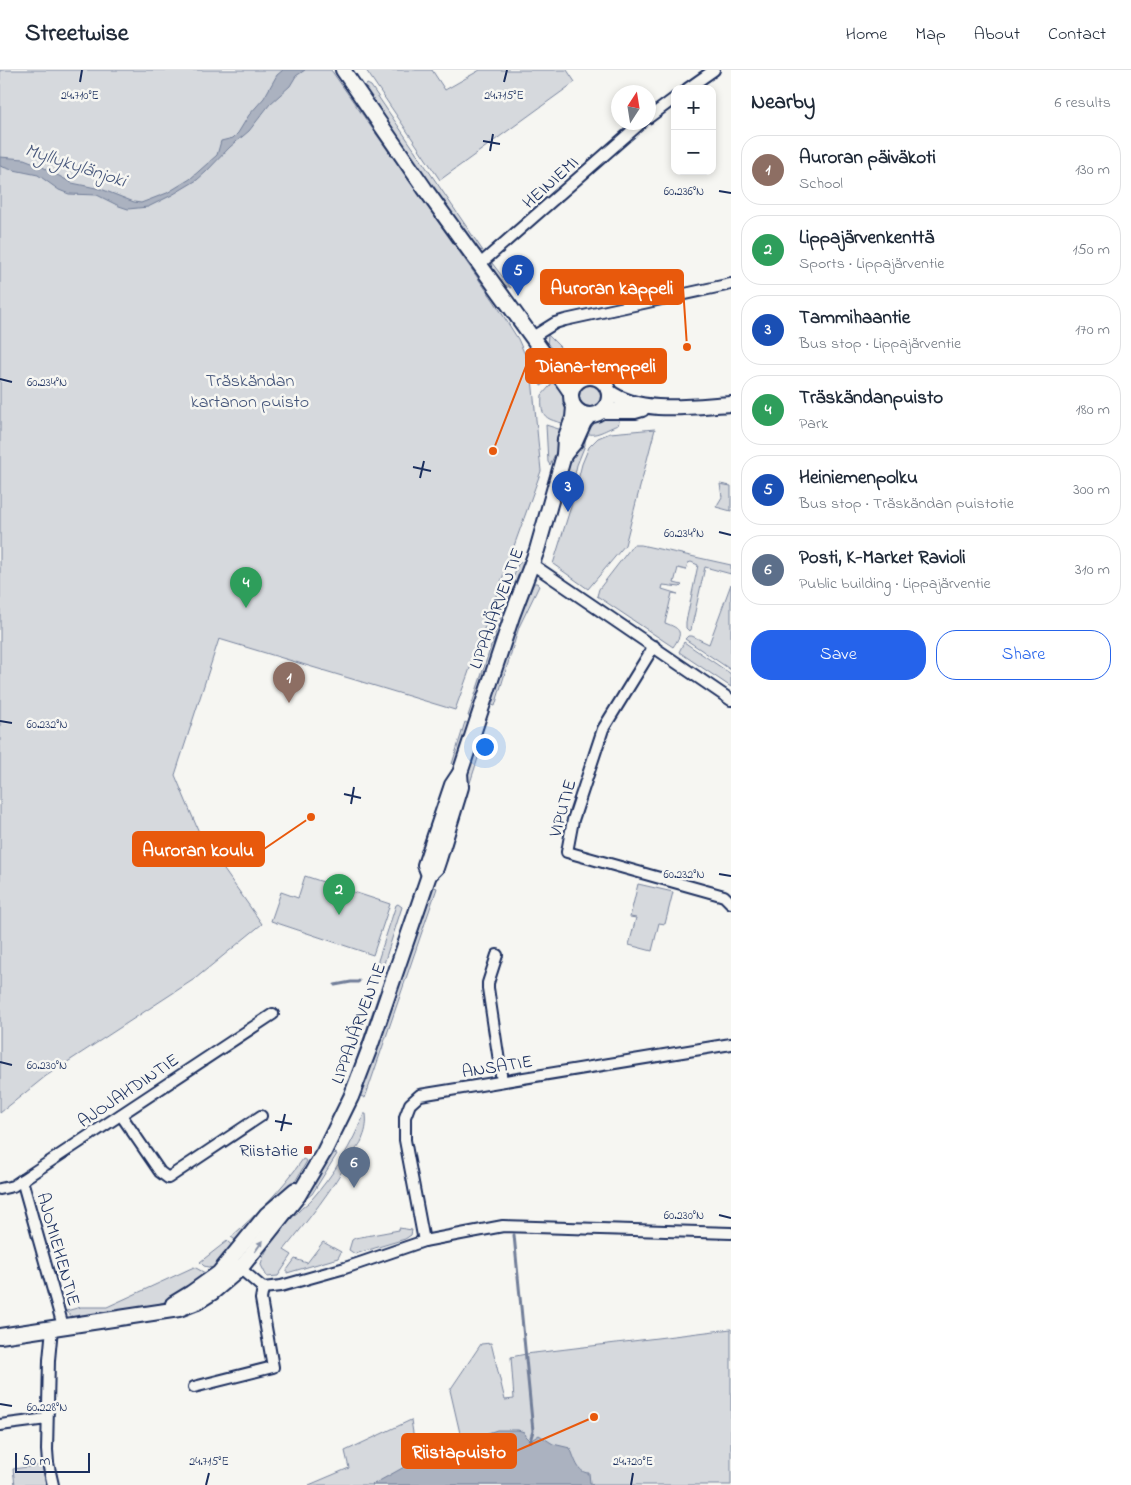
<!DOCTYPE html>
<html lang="en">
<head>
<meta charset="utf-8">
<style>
	:root { --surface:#fff; --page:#f2f2f3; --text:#1f2937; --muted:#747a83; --line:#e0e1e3; --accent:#2563eb }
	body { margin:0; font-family:"Indie Flower",sans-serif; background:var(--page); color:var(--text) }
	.controls { position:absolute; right:15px; top:15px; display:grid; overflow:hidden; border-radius:10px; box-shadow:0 2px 8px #0003 }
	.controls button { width:45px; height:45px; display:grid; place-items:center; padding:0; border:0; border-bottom:1px solid var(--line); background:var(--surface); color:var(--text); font:25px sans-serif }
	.compass { position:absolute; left:611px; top:15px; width:45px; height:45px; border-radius:50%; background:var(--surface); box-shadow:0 2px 8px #0003; rotate:12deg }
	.scale { position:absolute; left:15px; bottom:12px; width:75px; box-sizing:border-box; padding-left:5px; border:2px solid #1b2f5e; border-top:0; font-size:14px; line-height:18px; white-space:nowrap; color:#1b2f5e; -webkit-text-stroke:4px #f6f6f2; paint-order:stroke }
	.you { position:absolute; left:484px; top:676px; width:18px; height:18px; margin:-12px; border:4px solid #fff; border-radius:50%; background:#1a73e8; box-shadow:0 0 0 8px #1a73e833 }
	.badge { display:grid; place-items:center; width:32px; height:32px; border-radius:50%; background:var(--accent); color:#fff; font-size:16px; font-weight:700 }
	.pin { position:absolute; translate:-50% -41px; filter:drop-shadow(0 1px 2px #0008) }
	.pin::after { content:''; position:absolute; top:26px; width:18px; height:15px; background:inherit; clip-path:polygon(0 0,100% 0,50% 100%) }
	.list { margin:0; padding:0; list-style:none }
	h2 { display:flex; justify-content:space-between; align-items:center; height:65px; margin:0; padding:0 20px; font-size:21px }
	h2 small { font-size:16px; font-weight:400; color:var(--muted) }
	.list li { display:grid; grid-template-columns:32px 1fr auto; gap:15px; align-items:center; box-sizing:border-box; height:70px; margin:0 10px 10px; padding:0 10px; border:1px solid var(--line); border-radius:20px }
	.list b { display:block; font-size:19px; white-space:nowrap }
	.list p { margin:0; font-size:16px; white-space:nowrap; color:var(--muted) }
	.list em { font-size:16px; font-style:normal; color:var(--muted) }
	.actions { display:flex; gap:10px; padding:15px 20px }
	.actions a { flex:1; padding:11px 0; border:1px solid var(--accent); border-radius:20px; text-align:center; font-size:18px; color:var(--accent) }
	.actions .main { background:var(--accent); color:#fff }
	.map { position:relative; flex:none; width:731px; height:1415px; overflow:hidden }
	header { display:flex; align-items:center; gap:30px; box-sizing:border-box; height:70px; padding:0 25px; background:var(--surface); border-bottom:1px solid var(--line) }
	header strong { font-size:24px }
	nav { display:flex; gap:28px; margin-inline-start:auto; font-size:18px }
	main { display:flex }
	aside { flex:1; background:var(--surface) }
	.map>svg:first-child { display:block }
	.green { fill:#d6d9dd; stroke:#78849e }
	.water { fill:#abb2c0; stroke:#717e99 }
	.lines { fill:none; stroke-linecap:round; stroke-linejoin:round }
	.stream { stroke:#717e99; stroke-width:3 }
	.minor-casing { stroke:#1b2f5e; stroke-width:14 }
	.major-casing { stroke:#1b2f5e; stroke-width:18 }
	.minor { stroke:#f6f6f2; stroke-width:10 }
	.major { stroke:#f6f6f2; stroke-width:14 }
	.oneway { fill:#8892a8 }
	.ticks { fill:none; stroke:#1b2f5e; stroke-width:2 }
	.poi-dot { fill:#c8321e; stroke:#f6f6f2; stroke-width:2 }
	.labels { text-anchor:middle; stroke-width:5; stroke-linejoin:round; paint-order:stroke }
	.street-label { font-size:18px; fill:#1b2f5e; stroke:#f6f6f2 }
	.park-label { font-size:18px; fill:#405177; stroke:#f6f6f2 }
	.poi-label { font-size:18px; fill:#1b2f5e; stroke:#f6f6f2; text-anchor:end }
	.water-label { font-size:19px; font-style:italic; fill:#46567b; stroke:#f6f6f2 }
	.ticks-label { font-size:12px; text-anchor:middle; fill:#1b2f5e; stroke:#f6f6f2; stroke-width:5; stroke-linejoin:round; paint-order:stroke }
	.leader { fill:none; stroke:#e8590c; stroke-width:2 }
	.callout-dot { fill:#e8590c; stroke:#f6f6f2; stroke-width:2 }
	.callout { fill:#e8590c; stroke:#e8590c; stroke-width:2 }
	.callout-label { font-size:19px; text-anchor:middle; font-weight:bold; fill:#fff }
</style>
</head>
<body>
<header>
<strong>Streetwise</strong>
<nav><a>Home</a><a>Map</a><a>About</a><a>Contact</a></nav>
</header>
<main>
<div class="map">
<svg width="731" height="1415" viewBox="0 0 731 1415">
	<rect width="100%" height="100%" fill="#f6f6f2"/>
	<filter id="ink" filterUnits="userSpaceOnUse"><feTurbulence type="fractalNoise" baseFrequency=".02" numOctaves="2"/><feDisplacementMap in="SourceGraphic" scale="10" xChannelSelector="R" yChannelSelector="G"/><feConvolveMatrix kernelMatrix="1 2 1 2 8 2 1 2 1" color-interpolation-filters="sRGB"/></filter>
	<g filter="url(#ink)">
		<g class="green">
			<polygon points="0,0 331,0 494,231 518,269 531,298 541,401 455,640 219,569 175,705 201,767 262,854 196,908 46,1006 0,1043"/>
			<polygon points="366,0 432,0 445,20 480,0 567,0 575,12 440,110"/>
			<polygon points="367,14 371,16 483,181 473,178 394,64 365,17"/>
			<path d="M 492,193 L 511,218 C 502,214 489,204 492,193 Z"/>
			<polygon points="548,265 564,281 565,288 558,287 547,275"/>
			<polygon points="537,285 552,304 543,315 541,316"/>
			<path d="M 556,309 C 564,324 568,337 566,354 C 546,349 540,348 542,325 Z"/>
			<circle cx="590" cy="326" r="12"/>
			<path d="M 621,345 L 618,355 C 608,358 594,369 585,362 C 594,349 607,347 621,345 Z"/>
			<polygon points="546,355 565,361 563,367 550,395 548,392"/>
			<polygon points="655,359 625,475 588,519 553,494 573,430 582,394 589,377 598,368 610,363"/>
			<polygon points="581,368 585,370 585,375 577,395 569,431 565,430 567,400"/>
			<polygon points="720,414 731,416 731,441 716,437 722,427"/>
			<path d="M 633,475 L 641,475 L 731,495 L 731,504 L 705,497 L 691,560 L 689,561 L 686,558 L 686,552 L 698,495 L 691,492 L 688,493 L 686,500 L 678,498 L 674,513 L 682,515 L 680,517 L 663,515 L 662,519 L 678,524 L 672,523 L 665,553 C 682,559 683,563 673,577 L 597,526 L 599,519 Z"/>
			<polygon points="528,489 473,647 468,646 518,494"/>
			<polygon points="534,513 537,513 539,516 519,557 495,636 492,635 490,631 516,553"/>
			<polygon points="731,514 731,600 685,569 688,566 692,566 709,574"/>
			<polygon points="684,572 731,604 731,617 679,582"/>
			<polygon points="465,652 470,655 456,696 452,694"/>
			<polygon points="477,682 480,682 467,722 464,722 472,684"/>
			<polygon points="305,806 390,834 373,885 271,851 281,822 298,828"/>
			<polygon points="638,814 673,822 665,854 659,853 652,881 629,875 636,848 630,847"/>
			<polygon points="431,816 437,818 365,1028 359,1025"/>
			<polygon points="398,834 402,837 380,906 377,908 374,906 374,903 396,835"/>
			<polygon points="379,923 383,927 365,975 353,1002 352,1002"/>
			<path d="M 364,1044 L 366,1044 C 367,1052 366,1060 363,1067 C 361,1075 355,1079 351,1086 C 332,1120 308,1150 284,1180 L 292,1185 L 278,1206 L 267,1207 L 261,1195 C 263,1179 286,1153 298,1142 C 302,1137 308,1134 312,1129 C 334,1104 352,1075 364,1044 Z"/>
			<polygon points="334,1083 337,1084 312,1124 294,1138"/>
			<path d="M 303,1089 L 307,1091 L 292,1117 L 240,1173 L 231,1167 C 258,1143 282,1119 303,1089 Z"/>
			<polygon points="399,1158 412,1160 411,1165 405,1169 355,1184 349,1180 352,1170 355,1168 399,1160"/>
			<polygon points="227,1171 236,1179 219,1197 217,1195 212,1198 204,1196 200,1192"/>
			<polygon points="323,1172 341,1182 338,1188 287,1203 287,1200 295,1189 307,1193"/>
			<polygon points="194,1197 207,1204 173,1229 149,1237 79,1248 73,1247 66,1241 81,1237 107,1237"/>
			<polygon points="731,1259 731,1415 309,1415 349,1398 345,1381 411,1350 417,1388 431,1382 462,1372 450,1320 481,1274 491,1273 505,1330 514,1329 511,1287 526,1284"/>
			<polygon points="42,1395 46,1415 15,1415 13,1399"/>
		</g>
		<g class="water">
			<polygon points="283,0 305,0 296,6 290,16 270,34 249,61 230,77 206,102 197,110 172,125 148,137 128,139 119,136 97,125 69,124 59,120 38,105 9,99 0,96 0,87 24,89 37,94 72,113 101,119 134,132 141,133 167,123 190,109 217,85 221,71 233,68 238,63 249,45 264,28 277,5"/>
			<path d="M 497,1360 L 518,1360 L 524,1362 L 525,1366 L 530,1371 L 539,1365 L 553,1374 L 570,1378 C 575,1388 577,1403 589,1403 L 590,1413 L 593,1415 L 372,1415 L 431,1382 Z"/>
		</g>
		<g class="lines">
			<g class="stream">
				<polyline points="335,915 351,912 358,912 359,911"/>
				<polyline points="514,1165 533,1361 530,1371"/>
			</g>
			<defs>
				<g id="minor">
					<polyline points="687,19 714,0"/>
					<polyline points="648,48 675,28"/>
					<polyline points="479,195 642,52"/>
					<polyline points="531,268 555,253 565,250 731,214"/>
					<polyline points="532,494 731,630"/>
					<polyline points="654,576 603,659 573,750 567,782 724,826 731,833"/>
					<polyline points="497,885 488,913 488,918 502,1011"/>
					<polyline points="121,1045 160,1102 168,1108 261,1046"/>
					<polyline points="22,1110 63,1256"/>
					<polyline points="0,1119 13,1116 22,1110 273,944"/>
					<polyline points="424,1171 405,1070 405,1047 410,1034 420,1025 731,974"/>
					<polyline points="235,1194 263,1218 281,1216 345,1198 424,1171 503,1156 731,1163"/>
					<polyline points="52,1258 49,1290 47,1380 48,1393 53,1415"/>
					<polyline points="194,1317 273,1297 261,1229 263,1218"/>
					<polyline points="0,1355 47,1349"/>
				</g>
				<g id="major">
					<path d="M 343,0 L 425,119 L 545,285 C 552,299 563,309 571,323"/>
					<polyline points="550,288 558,291 574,304 586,307"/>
					<circle cx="590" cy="326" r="19"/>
					<path d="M 609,322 C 640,345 695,336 731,334"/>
					<polyline points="603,341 635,341 642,339"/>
					<polyline points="564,385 575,372 584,352 589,346"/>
					<polyline points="429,805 425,795 452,715 460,703 512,546 537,480 564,385 565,369 573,348 574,337"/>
					<polyline points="173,1234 191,1223 219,1203 267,1144 295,1120"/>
					<polyline points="0,1266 179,1239 197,1232 213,1222 240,1199 298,1126 324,1082 351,1027 369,980 429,805 436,798 439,789 461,717 460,703"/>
				</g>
			</defs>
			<use href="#minor" class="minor-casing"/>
			<use href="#major" class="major-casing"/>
			<use href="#minor" class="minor"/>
			<use href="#major" class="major"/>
		</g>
		<defs><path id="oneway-solid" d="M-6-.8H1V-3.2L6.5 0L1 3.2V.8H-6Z" transform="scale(1.25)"/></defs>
		<use class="oneway" href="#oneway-solid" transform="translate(259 1176) rotate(-54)"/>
	</g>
	<path class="ticks" d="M 80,12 L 82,0M 504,12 L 507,0M 483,71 L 500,74M 490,81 L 493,64M 719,121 L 731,123M 0,309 L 12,312M 413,397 L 431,401M 420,408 L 424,391M 719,462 L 731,465M 0,651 L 12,653M 344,724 L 361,728M 351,734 L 354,717M 719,804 L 731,806M 0,992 L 12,995M 275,1051 L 292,1054M 281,1061 L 285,1044M 719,1145 L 731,1148M 0,1334 L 12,1336M 206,1415 L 209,1403M 631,1415 L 633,1403"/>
	<rect class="poi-dot" x="303" y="1075" width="10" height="10" rx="2.5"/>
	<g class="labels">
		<g class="street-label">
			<text transform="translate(550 112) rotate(-42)" y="6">HEINIEMI</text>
			<text transform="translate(496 538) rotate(-70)" y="6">LIPPAJÄRVENTIE</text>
			<text transform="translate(562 738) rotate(-74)" y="6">VIPUTIE</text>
			<text transform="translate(358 953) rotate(-70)" y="6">LIPPAJÄRVENTIE</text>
			<text transform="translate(497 996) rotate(-9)" y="6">ANSATIE</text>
			<text transform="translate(128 1020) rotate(-34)" y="6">AJOJAHDINTIE</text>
			<text transform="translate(59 1179) rotate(74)" y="6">AJOMIEHENTIE</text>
		</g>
		<g class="park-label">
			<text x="250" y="316">Träskändan<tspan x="250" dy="21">kartanon puisto</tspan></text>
		</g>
		<g class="poi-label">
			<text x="298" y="1086">Riistatie</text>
		</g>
		<g class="water-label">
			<text transform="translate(76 94) rotate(18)" y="7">Myllykylänjoki</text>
		</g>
	</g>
	<g class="ticks-label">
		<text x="80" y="29">24.710°E</text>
		<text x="504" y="29">24.715°E</text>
		<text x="684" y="125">60.236°N</text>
		<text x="47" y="316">60.234°N</text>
		<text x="684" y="467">60.234°N</text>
		<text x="47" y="658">60.232°N</text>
		<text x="684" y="808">60.232°N</text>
		<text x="47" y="999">60.230°N</text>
		<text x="684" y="1149">60.230°N</text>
		<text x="47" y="1341">60.228°N</text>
		<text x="209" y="1395">24.715°E</text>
		<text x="633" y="1395">24.720°E</text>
	</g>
	<path class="leader" d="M687 277L683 217M493 381L526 296M311 747L264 779M594 1347L516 1381"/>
	<g class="callout-dot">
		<circle cx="687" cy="277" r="5"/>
		<circle cx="493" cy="381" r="5"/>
		<circle cx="311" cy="747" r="5"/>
		<circle cx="594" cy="1347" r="5"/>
	</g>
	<g class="callout">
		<rect x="541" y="200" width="142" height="34" rx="5"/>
		<rect x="526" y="279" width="140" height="34" rx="5"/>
		<rect x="133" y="762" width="131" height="34" rx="5"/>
		<rect x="402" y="1364" width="114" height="34" rx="5"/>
	</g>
	<g class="callout-label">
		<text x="612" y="224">Auroran kappeli</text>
		<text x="596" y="302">Diana-temppeli</text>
		<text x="198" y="786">Auroran koulu</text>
		<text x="459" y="1388">Riistapuisto</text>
	</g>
</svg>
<div class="controls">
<button>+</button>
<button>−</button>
</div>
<svg class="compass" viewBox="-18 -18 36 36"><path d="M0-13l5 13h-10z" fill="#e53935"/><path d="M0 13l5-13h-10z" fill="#747a83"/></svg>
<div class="scale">50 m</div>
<div class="you"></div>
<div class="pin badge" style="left:289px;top:633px;background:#8d6e63">1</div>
<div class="pin badge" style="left:339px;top:845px;background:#2e9e5b">2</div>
<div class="pin badge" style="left:568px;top:442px;background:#1a4fb4">3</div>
<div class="pin badge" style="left:246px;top:538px;background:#2e9e5b">4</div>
<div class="pin badge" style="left:518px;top:226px;background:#1a4fb4">5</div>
<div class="pin badge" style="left:354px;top:1118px;background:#5c6f8a">6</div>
</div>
<aside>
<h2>Nearby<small>6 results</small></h2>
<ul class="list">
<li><span class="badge" style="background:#8d6e63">1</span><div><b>Auroran päiväkoti</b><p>School</p></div><em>130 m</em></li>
<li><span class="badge" style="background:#2e9e5b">2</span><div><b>Lippajärvenkenttä</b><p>Sports · Lippajärventie</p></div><em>150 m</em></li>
<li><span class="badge" style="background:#1a4fb4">3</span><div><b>Tammihaantie</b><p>Bus stop · Lippajärventie</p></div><em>170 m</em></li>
<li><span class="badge" style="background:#2e9e5b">4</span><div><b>Träskändanpuisto</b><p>Park</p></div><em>180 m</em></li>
<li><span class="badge" style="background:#1a4fb4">5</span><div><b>Heiniemenpolku</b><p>Bus stop · Träskändan puistotie</p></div><em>300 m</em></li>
<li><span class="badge" style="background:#5c6f8a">6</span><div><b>Posti, K-Market Ravioli</b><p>Public building · Lippajärventie</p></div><em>310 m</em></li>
</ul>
<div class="actions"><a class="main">Save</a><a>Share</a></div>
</aside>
</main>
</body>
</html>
